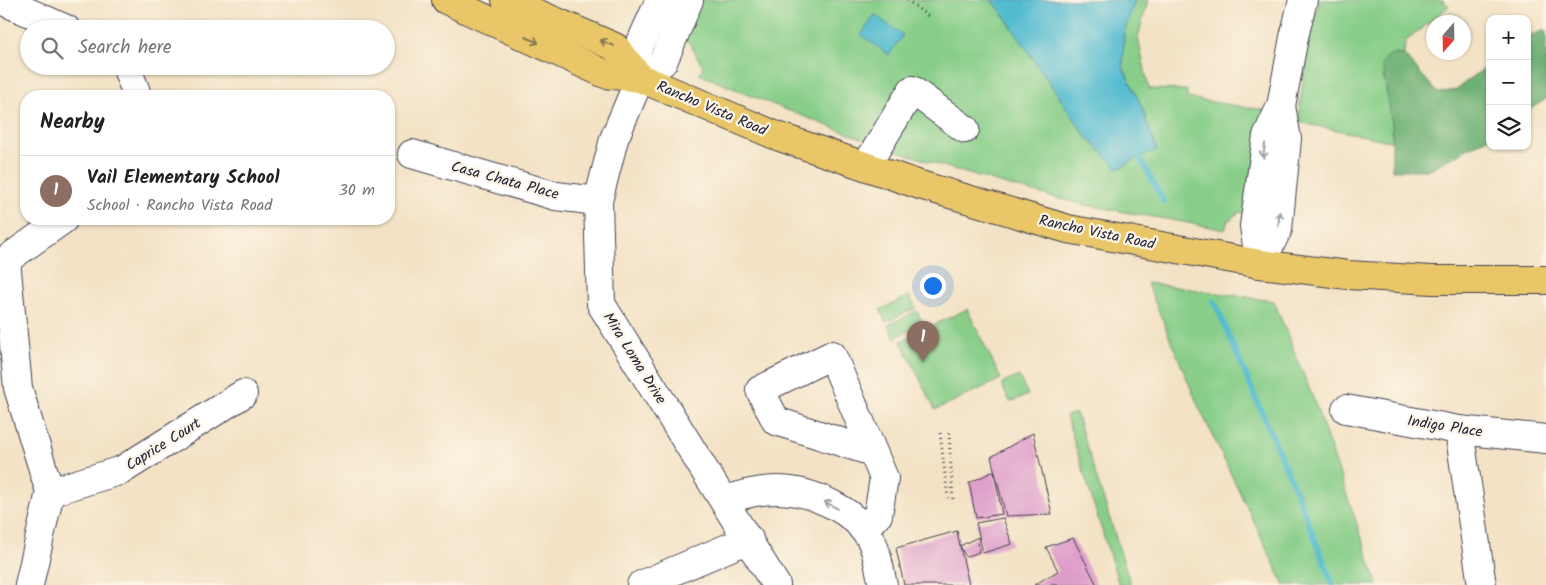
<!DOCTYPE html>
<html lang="en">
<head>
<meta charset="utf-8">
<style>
	:root { --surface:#fff; --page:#f2f2f2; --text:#202124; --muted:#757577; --line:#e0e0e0; --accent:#1f6fb2 }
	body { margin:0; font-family:Kalam,sans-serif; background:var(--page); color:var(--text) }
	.controls { position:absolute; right:15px; top:15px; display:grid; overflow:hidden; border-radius:10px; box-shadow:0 1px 4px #0004 }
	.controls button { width:45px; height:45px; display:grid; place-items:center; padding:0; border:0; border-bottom:1px solid var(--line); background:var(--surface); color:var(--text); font:25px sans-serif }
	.compass { position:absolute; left:1426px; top:15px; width:45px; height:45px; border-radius:50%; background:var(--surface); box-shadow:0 1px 4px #0004; rotate:200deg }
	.you { position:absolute; left:932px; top:285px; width:18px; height:18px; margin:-12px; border:4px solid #fff; border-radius:50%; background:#1a73e8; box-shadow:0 0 0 8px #1a73e833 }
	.badge { display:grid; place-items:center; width:32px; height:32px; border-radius:50%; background:var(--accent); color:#fff; font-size:16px; font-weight:700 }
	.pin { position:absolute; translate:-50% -41px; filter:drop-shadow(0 1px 2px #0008) }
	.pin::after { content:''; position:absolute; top:26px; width:18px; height:15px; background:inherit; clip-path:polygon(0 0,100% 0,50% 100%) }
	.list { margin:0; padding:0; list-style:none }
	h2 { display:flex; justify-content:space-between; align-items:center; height:65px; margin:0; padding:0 20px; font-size:21px }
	h2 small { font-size:16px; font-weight:400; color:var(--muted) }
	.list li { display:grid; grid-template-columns:32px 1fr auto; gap:15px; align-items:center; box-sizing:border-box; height:70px; padding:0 20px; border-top:1px solid var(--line) }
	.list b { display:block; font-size:19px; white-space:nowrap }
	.list p { margin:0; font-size:16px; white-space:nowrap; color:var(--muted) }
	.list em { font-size:16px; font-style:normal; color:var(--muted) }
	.icon { flex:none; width:28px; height:28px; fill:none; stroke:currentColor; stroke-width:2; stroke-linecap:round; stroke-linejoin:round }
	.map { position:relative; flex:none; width:1546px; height:585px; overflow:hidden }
	.search { position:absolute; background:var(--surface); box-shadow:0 1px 4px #0004; left:20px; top:20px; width:375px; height:55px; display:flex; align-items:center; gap:12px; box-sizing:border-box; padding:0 18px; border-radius:28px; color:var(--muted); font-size:19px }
	.panel { position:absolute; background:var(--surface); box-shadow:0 1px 4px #0004; left:20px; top:90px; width:375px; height:135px; border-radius:20px }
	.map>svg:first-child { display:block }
	.green { fill:#88ce89; stroke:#557862 }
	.forest { fill:#6eb175; stroke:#486a58 }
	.water { fill:#52bbd0; stroke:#3a6e86 }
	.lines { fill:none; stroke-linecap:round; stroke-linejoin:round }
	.stream { stroke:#52bbd0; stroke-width:5.5 }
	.building { fill:#de9eca }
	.minor-casing { stroke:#413f50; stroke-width:30 }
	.major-casing { stroke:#413f50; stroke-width:30 }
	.path { stroke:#413f50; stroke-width:3; stroke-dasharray:1 4; stroke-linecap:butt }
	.minor { stroke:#fff; stroke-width:28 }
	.major { stroke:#e9c769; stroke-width:28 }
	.oneway { stroke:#867452 }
	.oneway2 { stroke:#9c9ca7 }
	.labels { text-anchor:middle; stroke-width:4.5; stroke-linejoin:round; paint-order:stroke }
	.street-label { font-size:15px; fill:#22223b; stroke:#fcf5e5 }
</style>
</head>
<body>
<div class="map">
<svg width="1546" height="585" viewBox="0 0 1546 585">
	<rect width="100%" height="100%" fill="#fcf5e5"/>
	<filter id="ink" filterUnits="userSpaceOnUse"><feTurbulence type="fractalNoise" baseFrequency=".02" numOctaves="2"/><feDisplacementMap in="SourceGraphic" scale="10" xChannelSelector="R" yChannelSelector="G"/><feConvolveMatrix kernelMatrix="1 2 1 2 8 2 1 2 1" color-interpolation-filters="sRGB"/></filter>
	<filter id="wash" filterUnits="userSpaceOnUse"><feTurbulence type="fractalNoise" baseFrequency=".0096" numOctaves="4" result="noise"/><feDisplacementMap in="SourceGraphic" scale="20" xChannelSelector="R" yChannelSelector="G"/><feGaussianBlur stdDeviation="1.12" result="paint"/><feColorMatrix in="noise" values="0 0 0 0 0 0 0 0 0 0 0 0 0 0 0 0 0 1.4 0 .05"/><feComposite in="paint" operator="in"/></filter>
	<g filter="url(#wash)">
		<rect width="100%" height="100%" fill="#f3e2c5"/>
		<g class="green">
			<path d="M 698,0 L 991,0 L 1000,10 L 1086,136 L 1119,169 L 1139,157 L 1157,150 L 1141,105 L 1123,67 L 1124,32 L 1135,0 L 1148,0 L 1138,38 L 1149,89 L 1187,90 L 1187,98 L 1264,110 L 1246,214 L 1239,212 L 1227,222 L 1225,230 C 1173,219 1120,213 1069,201 C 942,171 820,125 699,74 L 703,67 L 689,42 L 682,40 Z"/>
			<polygon points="1320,0 1443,0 1449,6 1405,42 1404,55 1395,54 1383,78 1389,97 1394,142 1298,122 1308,40"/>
			<polygon points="1147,283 1274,301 1316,406 1378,585 1284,585 1197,403"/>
			<polygon points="909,296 916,308 886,322 880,310"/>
			<polygon points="967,309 1001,379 935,410 901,341"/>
			<polygon points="917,311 923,324 894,338 888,325"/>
			<polygon points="1019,376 1028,395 1010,402 1001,384"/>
			<polygon points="1076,413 1131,585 1119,585 1066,416"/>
		</g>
		<g class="forest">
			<polygon points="1546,30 1546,99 1527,111 1527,36"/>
			<polygon points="1395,54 1404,55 1438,93 1455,90 1490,64 1490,137 1428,170 1392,170 1392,124 1382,65 1388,56"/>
		</g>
		<g class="water">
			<polygon points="991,0 1135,0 1124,32 1123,67 1141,105 1157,150 1139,157 1118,169 1086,136 1000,10"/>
			<polygon points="875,15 903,35 889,55 861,35"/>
		</g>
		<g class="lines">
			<g class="stream">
				<polyline points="1139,157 1164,202"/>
				<polyline points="1214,301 1300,501 1333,585"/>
			</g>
		</g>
		<g id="blocks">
			<g class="building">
				<polygon points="1033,433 1052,514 1006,516 991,457"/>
				<polygon points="994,471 1002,514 976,518 969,483"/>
				<polygon points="1003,518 1012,544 983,553 976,523"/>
				<polygon points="957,531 960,546 978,537 979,552 966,557 960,546 969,585 904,585 896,548"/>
				<polygon points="1073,538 1097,585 1034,585 1058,571 1046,547"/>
			</g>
		</g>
	</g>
	<g filter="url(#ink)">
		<use href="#blocks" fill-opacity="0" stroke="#413f50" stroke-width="1"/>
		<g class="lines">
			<defs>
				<g id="minor">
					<polyline points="1,0 66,29"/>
					<polyline points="660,0 636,53 640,78 614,139 598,201 601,304 776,585"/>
					<polyline points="126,66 136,92 135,96"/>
					<polyline points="640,78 663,62 689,0"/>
					<polyline points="412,154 556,196 598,201"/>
					<polyline points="866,166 912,90 965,129"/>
					<polyline points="6,260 18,388 50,492 29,585"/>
					<polyline points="0,261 6,260 64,219"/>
					<polyline points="1260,264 1254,226 1267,136 1281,106 1294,37 1303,0"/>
					<polyline points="1260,264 1278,229 1287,139 1281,106"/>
					<polyline points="1346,409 1459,430 1546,439"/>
					<polyline points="1459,430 1482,585"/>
					<polyline points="50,492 122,470 243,394"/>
					<path d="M 724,500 C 742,495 758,490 777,490 C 811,490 859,511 873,544 C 878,557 880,572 883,585"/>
					<polyline points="862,528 878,515 884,478 832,355 760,390 776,421 872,452"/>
					<polyline points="641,585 749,539"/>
				</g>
				<g id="major">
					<polyline points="446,0 605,74 640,78 777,136 920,185 1068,229 1260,264 1348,275 1432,280 1546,280"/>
					<polyline points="506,0 615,47 640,78"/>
				</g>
			</defs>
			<use href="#minor" class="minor-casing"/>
			<use href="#major" class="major-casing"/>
			<g class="path">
				<polyline points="907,0 928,16"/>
				<polyline points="940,433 948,498"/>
				<polyline points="949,433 953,500"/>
			</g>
			<use href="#minor" class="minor"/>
			<use href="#major" class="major"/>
		</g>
		<defs><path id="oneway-shaft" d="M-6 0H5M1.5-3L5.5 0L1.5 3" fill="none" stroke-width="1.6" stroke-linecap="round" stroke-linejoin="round" transform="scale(1.25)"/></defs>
		<g class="oneway">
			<use href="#oneway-shaft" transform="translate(532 40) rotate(25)"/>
			<use href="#oneway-shaft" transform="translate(607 43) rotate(-157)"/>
		</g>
		<g class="oneway2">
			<use href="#oneway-shaft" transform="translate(1264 151) rotate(98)"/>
			<use href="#oneway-shaft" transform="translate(1279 219) rotate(-84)"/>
			<use href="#oneway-shaft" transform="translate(831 505) rotate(-152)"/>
		</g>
	</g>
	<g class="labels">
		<g class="street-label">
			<text transform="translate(712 108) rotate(23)" y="5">Rancho Vista Road</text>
			<text transform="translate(505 180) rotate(15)" y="5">Casa Chata Place</text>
			<text transform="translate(1097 232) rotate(12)" y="5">Rancho Vista Road</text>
			<text transform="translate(635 358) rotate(58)" y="5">Mira Loma Drive</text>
			<text transform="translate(1445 426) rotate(9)" y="5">Indigo Place</text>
			<text transform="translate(163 444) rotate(-32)" y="5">Caprice Court</text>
		</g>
	</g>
</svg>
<div class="controls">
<button>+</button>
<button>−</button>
<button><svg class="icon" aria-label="layers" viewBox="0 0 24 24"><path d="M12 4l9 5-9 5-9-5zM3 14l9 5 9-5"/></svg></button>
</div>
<svg class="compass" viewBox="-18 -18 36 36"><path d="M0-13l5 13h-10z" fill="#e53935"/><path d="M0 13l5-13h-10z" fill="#757577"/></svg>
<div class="you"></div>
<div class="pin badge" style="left:923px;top:362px;background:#8d6e63">1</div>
<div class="search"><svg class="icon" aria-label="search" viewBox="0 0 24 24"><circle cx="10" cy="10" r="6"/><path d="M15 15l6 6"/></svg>Search here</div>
<section class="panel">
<h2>Nearby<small></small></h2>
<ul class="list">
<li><span class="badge" style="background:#8d6e63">1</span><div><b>Vail Elementary School</b><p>School · Rancho Vista Road</p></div><em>30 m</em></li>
</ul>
</section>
</div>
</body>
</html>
